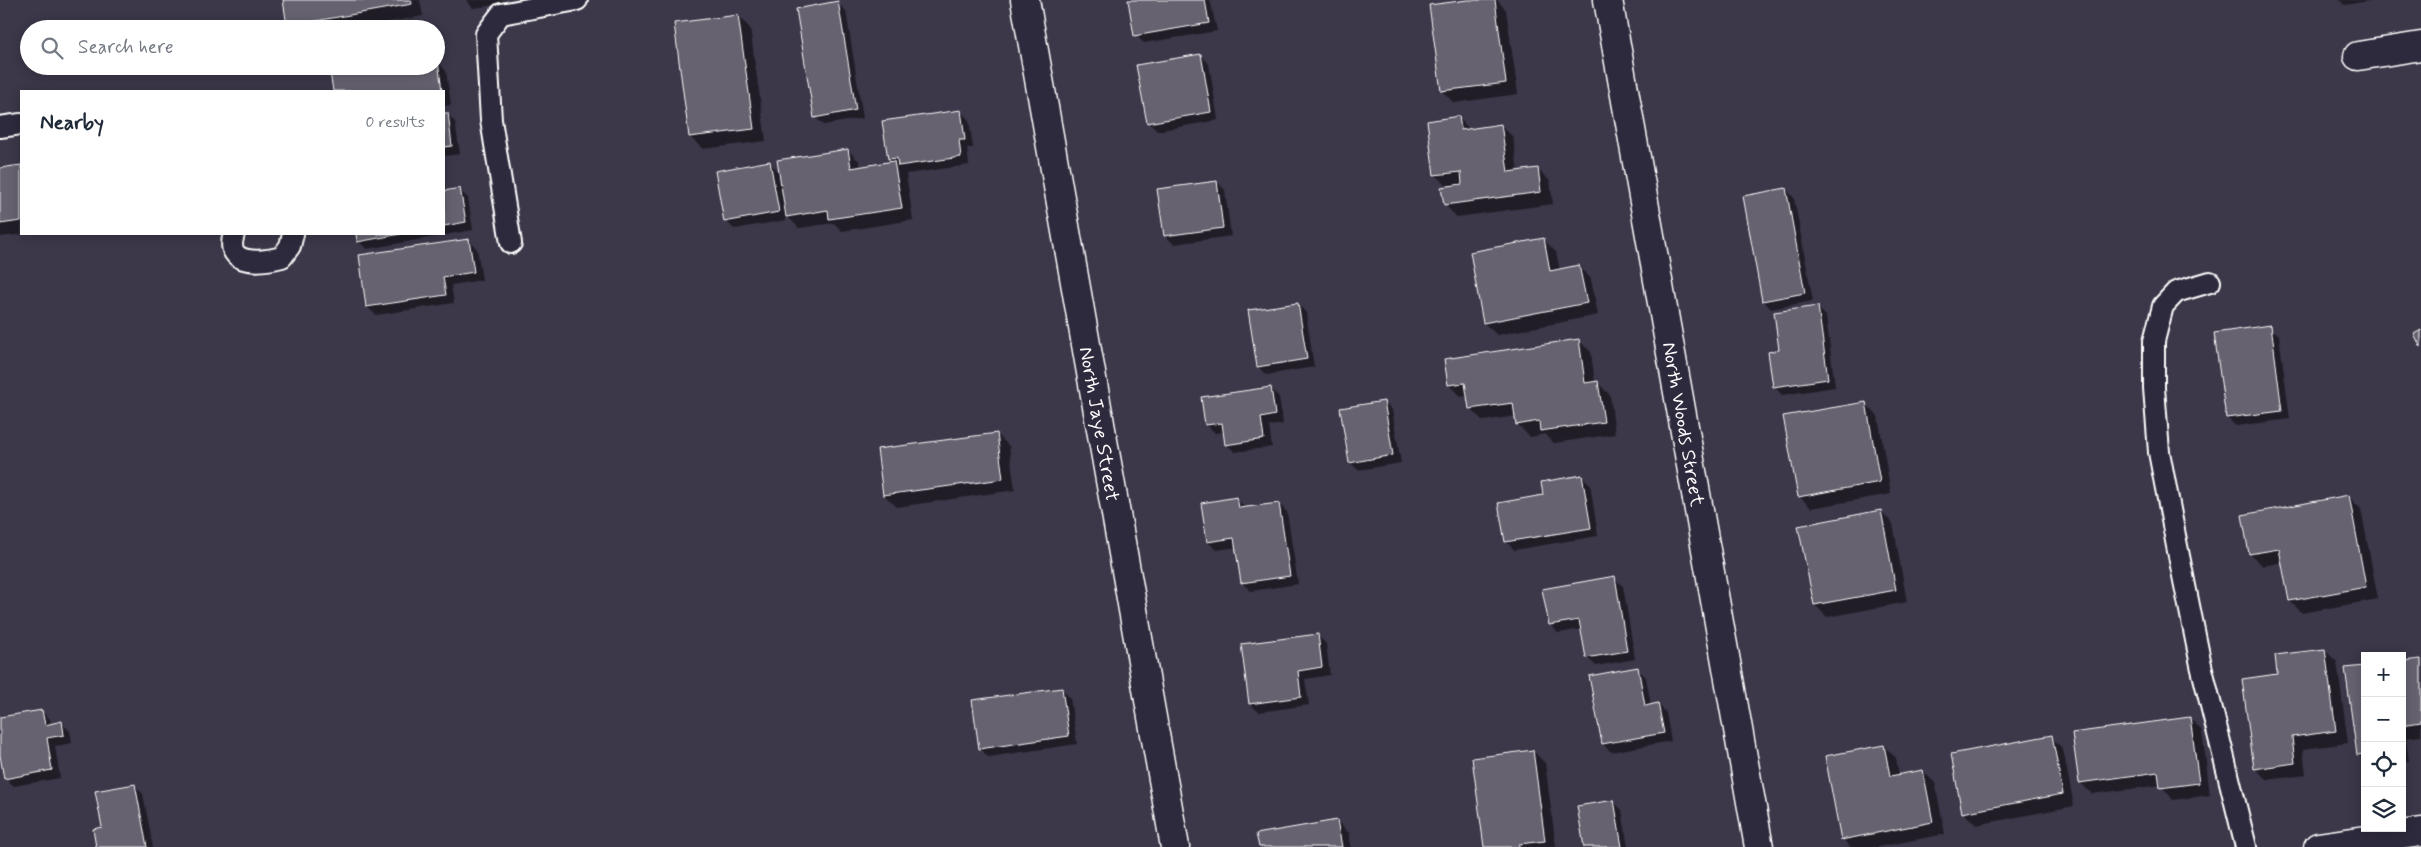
<!DOCTYPE html>
<html lang="en">
<head>
<meta charset="utf-8">
<style>
	:root { --surface:#fff; --page:#f6f6f7; --text:#1f2937; --muted:#747a83; --line:#e0e1e3 }
	body { margin:0; font-family:Mynerve,sans-serif; background:var(--page); color:var(--text) }
	.controls { position:absolute; right:15px; bottom:15px; display:grid; overflow:hidden; border-radius:0px; box-shadow:0 2px 12px #0003 }
	.controls button { width:45px; height:45px; display:grid; place-items:center; padding:0; border:0; border-bottom:1px solid var(--line); background:var(--surface); color:var(--text); font:25px sans-serif }
	.list { margin:0; padding:0; list-style:none }
	h2 { display:flex; justify-content:space-between; align-items:center; height:65px; margin:0; padding:0 20px; font-size:21px }
	h2 small { font-size:16px; font-weight:400; color:var(--muted) }
	.icon { flex:none; width:28px; height:28px; fill:none; stroke:currentColor; stroke-width:2; stroke-linecap:round; stroke-linejoin:round }
	.map { position:relative; flex:none; width:2421px; height:847px; overflow:hidden }
	.search { position:absolute; background:var(--surface); box-shadow:0 2px 12px #0003; left:20px; top:20px; width:425px; height:55px; display:flex; align-items:center; gap:12px; box-sizing:border-box; padding:0 18px; border-radius:28px; color:var(--muted); font-size:19px }
	.panel { position:absolute; background:var(--surface); box-shadow:0 2px 12px #0003; left:20px; top:90px; width:425px; height:145px; border-radius:0px }
	.map>svg:first-child { display:block }
	.shadow { fill:#0007 }
	.building { fill:#666270; stroke:#fff }
	.lines { fill:none; stroke-linecap:round; stroke-linejoin:round }
	.service-casing { stroke:#fff; stroke-width:24 }
	.minor-casing { stroke:#fff; stroke-width:31 }
	.tertiary-casing { stroke:#fff; stroke-width:31 }
	.service { stroke:#2f2a3d; stroke-width:20 }
	.minor { stroke:#2f2a3d; stroke-width:28 }
	.tertiary { stroke:#2f2a3d; stroke-width:28 }
	.labels { text-anchor:middle; stroke-width:4.5; stroke-linejoin:round; paint-order:stroke }
	.street-label { font-size:20px; fill:#fff; stroke:#2f2a3d }
</style>
</head>
<body>
<div class="map">
<svg width="2421" height="847" viewBox="0 0 2421 847">
	<rect width="100%" height="100%" fill="#3c3749"/>
	<filter id="ink" filterUnits="userSpaceOnUse"><feTurbulence type="fractalNoise" baseFrequency=".02" numOctaves="2"/><feDisplacementMap in="SourceGraphic" scale="10" xChannelSelector="R" yChannelSelector="G"/><feConvolveMatrix kernelMatrix="1 2 1 2 8 2 1 2 1" color-interpolation-filters="sRGB"/></filter>
	<g filter="url(#ink)">
		<g class="shadow">
			<polygon points="284,0 420,0 423,16 349,29 292,29 288,25"/>
			<polygon points="466,0 532,0 473,8"/>
			<polygon points="1129,0 1210,0 1217,31 1144,43 1135,35"/>
			<polygon points="1476,0 1497,0 1506,10 1518,94 1454,103 1442,91"/>
			<polygon points="2339,0 2373,0 2345,5"/>
			<polygon points="837,3 846,11 863,118 824,125 815,117"/>
			<polygon points="738,16 750,28 766,141 703,149 690,137"/>
			<polygon points="1200,55 1209,64 1218,120 1157,131 1148,122"/>
			<polygon points="438,62 446,71 451,105 444,106 444,91 334,91 330,66 436,66"/>
			<polygon points="960,111 969,120 973,148 967,148 969,165 906,174 913,220 842,231 834,223 799,228 786,215 786,220 734,229 726,221 769,162 780,173 848,150 860,162 860,167 893,163 889,159"/>
			<polygon points="444,114 447,114 455,122 460,154 444,156"/>
			<polygon points="1459,118 1470,130 1501,125 1513,137 1518,172 1537,169 1550,181 1553,204 1457,217 1445,205 1448,187 1435,175"/>
			<polygon points="21,166 21,234 25,234 0,237 0,169"/>
			<polygon points="1217,182 1225,190 1231,236 1174,244 1165,236"/>
			<polygon points="1786,189 1794,198 1813,301 1771,309 1763,300"/>
			<polygon points="459,190 468,198 473,230 367,249 358,241 357,234 444,234 444,193"/>
			<polygon points="469,240 477,249 482,280 451,285 454,303 376,315 367,307"/>
			<polygon points="1544,240 1556,252 1560,270 1579,266 1591,279 1598,315 1497,335 1484,323"/>
			<polygon points="1298,304 1306,313 1314,367 1266,375 1258,366"/>
			<polygon points="1817,307 1826,316 1835,387 1782,395 1774,386 1780,351"/>
			<polygon points="2270,327 2279,335 2290,419 2236,426 2227,418"/>
			<polygon points="1578,340 1591,352 1595,383 1598,383 1610,395 1615,434 1554,443 1545,434 1530,437 1517,424 1516,416 1483,421 1470,408 1468,396 1461,397 1449,385"/>
			<polygon points="1271,389 1279,397 1283,424 1269,426 1272,447 1235,452 1226,444 1225,432 1215,433 1207,425 1203,398"/>
			<polygon points="1384,402 1392,410 1401,463 1358,470 1350,462"/>
			<polygon points="1865,403 1878,416 1891,494 1811,508 1799,496"/>
			<polygon points="997,434 1009,446 1015,490 897,507 884,495"/>
			<polygon points="1581,476 1590,484 1598,536 1514,550 1506,541 1545,496"/>
			<polygon points="2349,497 2361,509 2378,599 2302,613 2290,601 2283,562 2263,566 2250,554"/>
			<polygon points="1237,499 1246,509 1279,504 1287,512 1298,584 1251,591 1242,583 1237,547 1216,550 1208,542"/>
			<polygon points="1881,511 1893,524 1907,602 1827,617 1815,605"/>
			<polygon points="1614,578 1623,586 1635,659 1596,666 1587,657 1582,629 1558,633 1550,624"/>
			<polygon points="1317,635 1326,644 1330,675 1305,679 1309,705 1259,712 1250,704"/>
			<polygon points="2325,650 2337,662 2348,743 2303,749 2306,775 2267,780 2255,768 2279,675"/>
			<polygon points="2421,660 2421,736 2406,738 2409,761 2402,762 2402,662"/>
			<polygon points="2365,667 2365,761 2358,754"/>
			<polygon points="1637,669 1646,677 1651,706 1658,704 1666,713 1671,741 1611,752 1603,744"/>
			<polygon points="1062,689 1070,698 1077,744 988,757 980,748"/>
			<polygon points="41,711 50,719 51,725 61,723 70,731 72,743 55,746 60,778 14,786 5,778 2,759 0,759 0,718"/>
			<polygon points="2190,718 2202,731 2210,795 2173,800 2161,785 2092,794 2080,782"/>
			<polygon points="2051,737 2063,749 2074,806 1976,825 1963,812"/>
			<polygon points="1884,746 1896,758 1899,776 1923,771 1935,783 1945,834 1878,847 1850,847 1843,839"/>
			<polygon points="1533,751 1545,763 1556,847 1485,847"/>
			<polygon points="134,785 143,794 153,847 98,847"/>
			<polygon points="1613,801 1622,810 1628,847 1585,847"/>
			<polygon points="1337,821 1349,833 1351,847 1260,847"/>
		</g>
		<g class="building">
			<polygon points="283,0 411,0 412,4 287,26"/>
			<polygon points="1128,0 1205,0 1209,23 1134,36"/>
			<polygon points="1468,0 1495,0 1506,83 1441,91 1429,5"/>
			<polygon points="838,1 856,110 814,118 796,9"/>
			<polygon points="738,15 754,129 689,137 674,23"/>
			<polygon points="1201,54 1211,112 1147,123 1136,65"/>
			<polygon points="436,61 438,61 442,91 333,91 329,66 436,66"/>
			<polygon points="961,110 965,140 959,140 961,157 898,166 897,158 888,159 882,121"/>
			<polygon points="444,113 448,113 452,146 444,147"/>
			<polygon points="1459,116 1461,130 1501,124 1508,172 1538,168 1541,192 1444,205 1441,187 1462,184 1461,172 1434,175 1427,121"/>
			<polygon points="848,149 851,168 894,161 902,208 829,219 828,210 786,217 777,160"/>
			<polygon points="770,161 779,212 724,222 715,171"/>
			<polygon points="21,165 21,221 0,224 0,168"/>
			<polygon points="1217,181 1223,228 1164,236 1157,189"/>
			<polygon points="460,188 466,222 444,226 444,191"/>
			<polygon points="1786,188 1805,293 1762,301 1743,196"/>
			<polygon points="356,234 401,234 357,242"/>
			<polygon points="1544,238 1550,271 1579,265 1587,303 1483,323 1470,252"/>
			<polygon points="469,239 474,272 443,277 446,295 366,307 359,255"/>
			<polygon points="1298,303 1307,359 1257,367 1248,310"/>
			<polygon points="1818,306 1828,379 1773,387 1768,352 1779,350 1774,312"/>
			<polygon points="2271,325 2282,411 2226,418 2214,333"/>
			<polygon points="2421,330 2421,347 2414,334"/>
			<polygon points="1579,339 1585,383 1598,381 1604,422 1540,431 1539,421 1516,425 1513,403 1469,409 1465,383 1448,385 1444,359"/>
			<polygon points="1271,387 1275,415 1261,418 1264,439 1225,445 1222,423 1205,425 1201,397"/>
			<polygon points="1384,401 1393,455 1349,463 1340,408"/>
			<polygon points="1866,402 1880,482 1798,497 1783,416"/>
			<polygon points="997,433 1003,479 883,495 877,449"/>
			<polygon points="1582,475 1591,528 1505,542 1498,503 1543,495 1541,482"/>
			<polygon points="2349,495 2366,587 2289,601 2279,549 2249,554 2242,515"/>
			<polygon points="1237,497 1239,508 1279,503 1290,576 1241,583 1234,538 1207,542 1201,503"/>
			<polygon points="1881,510 1896,590 1814,605 1798,526"/>
			<polygon points="1615,576 1627,651 1586,658 1579,620 1549,625 1542,589"/>
			<polygon points="1318,634 1322,667 1298,671 1301,697 1249,704 1241,644"/>
			<polygon points="2325,649 2336,731 2292,737 2295,763 2254,769 2242,679 2277,674 2275,655"/>
			<polygon points="2421,659 2421,722 2402,725 2402,661"/>
			<polygon points="2365,666 2365,754 2357,755 2345,668"/>
			<polygon points="1638,667 1645,706 1658,703 1664,733 1602,744 1589,676"/>
			<polygon points="1062,688 1069,736 979,749 972,700"/>
			<polygon points="42,710 45,725 62,721 64,735 47,738 52,770 4,779 0,755 0,717"/>
			<polygon points="2190,717 2199,783 2160,788 2158,772 2079,783 2072,733"/>
			<polygon points="2052,735 2063,794 1962,813 1951,754"/>
			<polygon points="1884,745 1890,776 1923,770 1933,822 1841,840 1825,756"/>
			<polygon points="1533,750 1545,841 1519,844 1519,847 1484,847 1472,758"/>
			<polygon points="135,784 147,847 96,847 93,829 102,827 95,791"/>
			<polygon points="1614,800 1622,847 1584,847 1577,806"/>
			<polygon points="1337,820 1342,847 1259,847 1256,834"/>
		</g>
		<g class="lines">
			<defs>
				<g id="service">
					<polyline points="0,127 21,124"/>
					<path d="M 234,234 C 223,267 263,262 282,257 L 290,246 L 293,234"/>
					<polyline points="511,243 491,120 486,34 501,14 577,0"/>
					<polyline points="2210,282 2176,292 2163,306 2154,341 2154,388 2159,452 2177,546 2201,665 2246,847"/>
				</g>
				<g id="minor">
					<polyline points="1608,0 1759,847"/>
					<polyline points="2358,56 2421,46"/>
					<polyline points="2318,847 2421,832"/>
				</g>
				<polyline id="tertiary" points="1025,0 1175,847"/>
			</defs>
			<use href="#service" class="service-casing"/>
			<use href="#minor" class="minor-casing"/>
			<use href="#tertiary" class="tertiary-casing"/>
			<use href="#service" class="service"/>
			<use href="#minor" class="minor"/>
			<use href="#tertiary" class="tertiary"/>
		</g>
	</g>
	<g class="labels">
		<g class="street-label">
			<text transform="translate(1100 424) rotate(80)" y="7">North Jaye Street</text>
			<text transform="translate(1684 424) rotate(80)" y="7">North Woods Street</text>
		</g>
	</g>
</svg>
<div class="controls">
<button>+</button>
<button>−</button>
<button><svg class="icon" aria-label="locate" viewBox="0 0 24 24"><circle cx="12" cy="12" r="6"/><path d="M12 2v4M12 18v4M2 12h4M18 12h4"/></svg></button>
<button><svg class="icon" aria-label="layers" viewBox="0 0 24 24"><path d="M12 4l9 5-9 5-9-5zM3 14l9 5 9-5"/></svg></button>
</div>
<div class="search"><svg class="icon" aria-label="search" viewBox="0 0 24 24"><circle cx="10" cy="10" r="6"/><path d="M15 15l6 6"/></svg>Search here</div>
<section class="panel">
<h2>Nearby<small>0 results</small></h2>
<ul class="list">
</ul>
</section>
</div>
</body>
</html>
